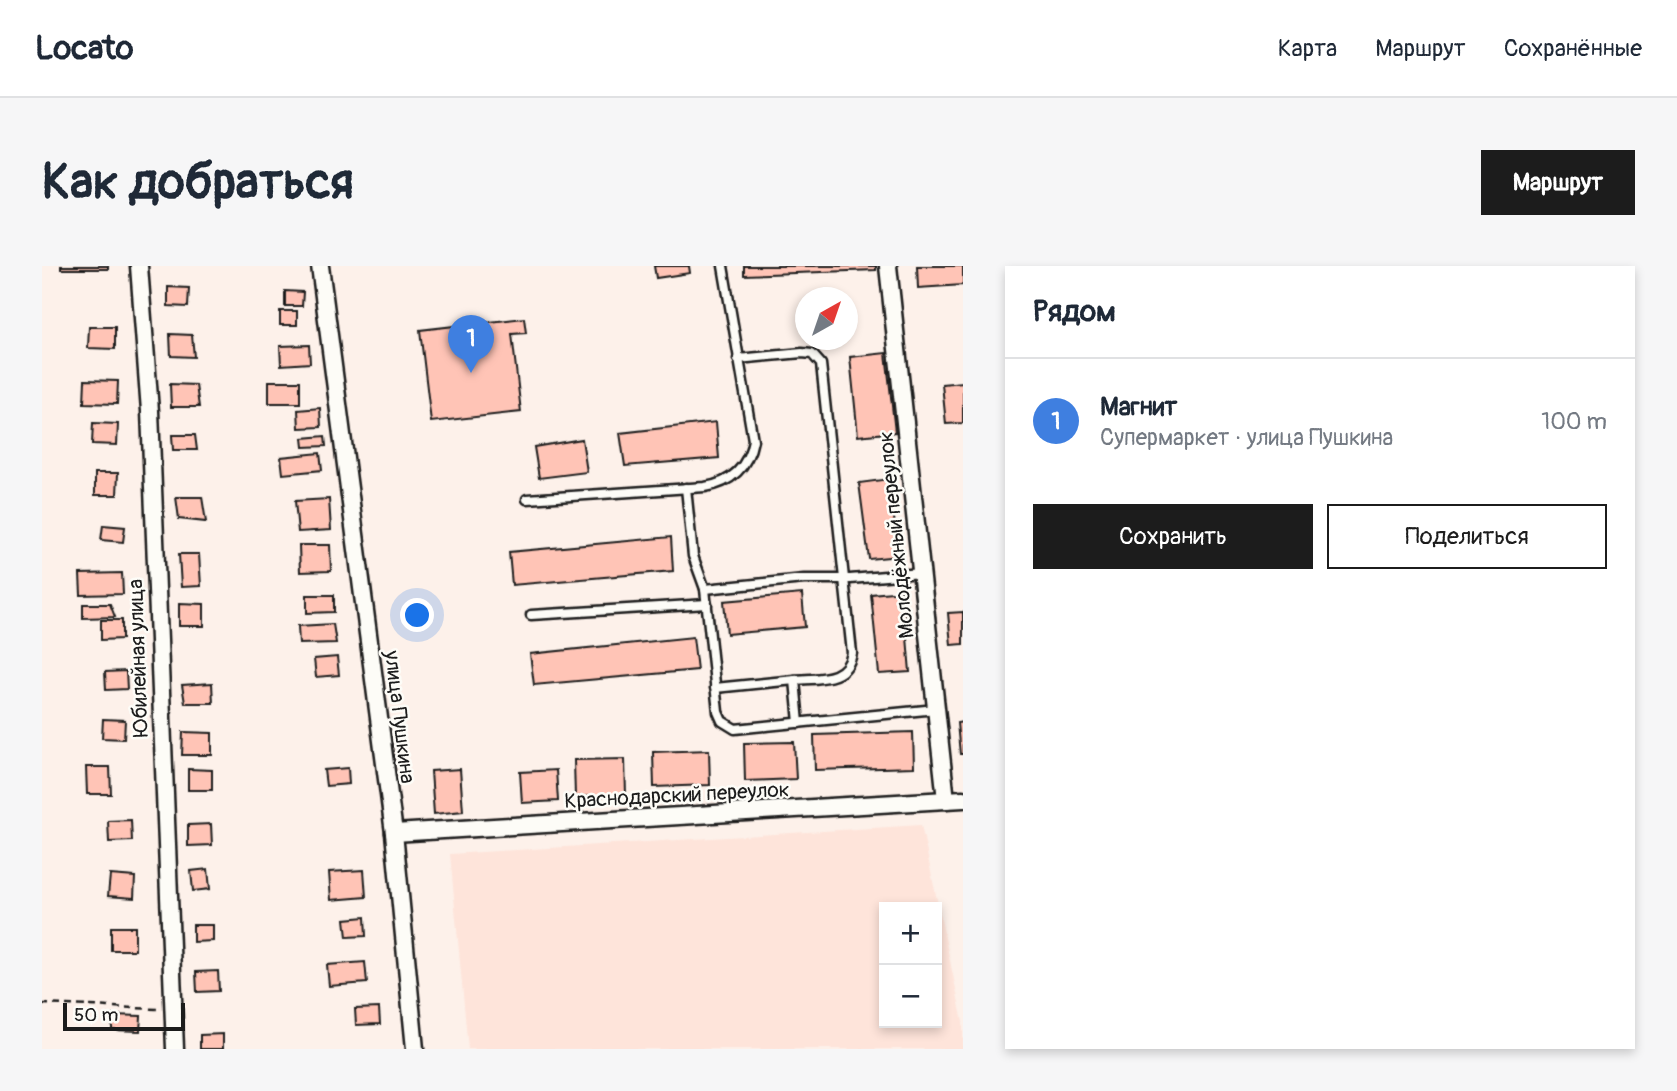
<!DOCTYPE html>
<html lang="ru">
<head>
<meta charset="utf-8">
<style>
	:root { --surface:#fff; --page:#f6f6f7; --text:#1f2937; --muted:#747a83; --line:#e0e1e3; --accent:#1c1c1c }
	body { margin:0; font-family:Pangolin,sans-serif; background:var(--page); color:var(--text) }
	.controls { position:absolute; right:21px; bottom:21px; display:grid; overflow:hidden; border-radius:0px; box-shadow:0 4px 10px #0003 }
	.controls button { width:63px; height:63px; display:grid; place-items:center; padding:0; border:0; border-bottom:2px solid var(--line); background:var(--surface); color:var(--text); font:35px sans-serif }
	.compass { position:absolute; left:753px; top:21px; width:63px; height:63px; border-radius:50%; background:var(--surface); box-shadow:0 4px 10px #0003; rotate:40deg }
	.scale { position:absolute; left:21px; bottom:18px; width:122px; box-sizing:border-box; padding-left:7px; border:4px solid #1c1c1c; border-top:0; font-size:19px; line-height:24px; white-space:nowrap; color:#1c1c1c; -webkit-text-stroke:5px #fdfcf7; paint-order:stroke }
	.you { position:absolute; left:376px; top:350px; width:24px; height:24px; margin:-18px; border:5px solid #fff; border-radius:50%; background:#1a73e8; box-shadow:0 0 0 10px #1a73e833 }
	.badge { display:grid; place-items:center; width:46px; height:46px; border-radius:50%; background:var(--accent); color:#fff; font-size:23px; font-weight:700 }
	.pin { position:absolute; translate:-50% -58px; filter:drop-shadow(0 2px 4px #0008) }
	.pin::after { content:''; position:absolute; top:37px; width:24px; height:21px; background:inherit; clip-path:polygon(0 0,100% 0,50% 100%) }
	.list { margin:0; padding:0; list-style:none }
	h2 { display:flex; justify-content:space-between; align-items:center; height:91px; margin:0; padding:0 28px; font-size:30px }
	h2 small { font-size:23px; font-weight:400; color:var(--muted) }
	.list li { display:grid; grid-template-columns:46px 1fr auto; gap:21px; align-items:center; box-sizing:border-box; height:126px; padding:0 28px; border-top:2px solid var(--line) }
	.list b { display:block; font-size:26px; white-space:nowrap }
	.list p { margin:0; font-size:23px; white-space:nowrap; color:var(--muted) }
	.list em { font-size:23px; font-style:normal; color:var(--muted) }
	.actions { display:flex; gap:14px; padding:21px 28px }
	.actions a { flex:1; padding:16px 0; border:2px solid var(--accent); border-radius:0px; text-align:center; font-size:24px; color:var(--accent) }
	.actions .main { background:var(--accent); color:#fff }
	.map { position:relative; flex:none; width:921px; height:783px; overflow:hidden; border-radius:0px }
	header { display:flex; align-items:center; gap:42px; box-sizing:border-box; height:98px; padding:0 35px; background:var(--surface); border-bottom:2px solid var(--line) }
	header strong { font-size:33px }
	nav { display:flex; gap:38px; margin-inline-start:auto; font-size:24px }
	.intro { display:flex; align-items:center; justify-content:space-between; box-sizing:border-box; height:168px; padding:0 42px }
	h1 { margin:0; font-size:49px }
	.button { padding:18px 32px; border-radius:0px; background:var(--accent); color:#fff; font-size:24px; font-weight:700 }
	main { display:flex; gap:42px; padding:0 42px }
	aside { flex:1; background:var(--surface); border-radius:0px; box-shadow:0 4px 10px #0003 }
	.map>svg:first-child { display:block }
	.built { fill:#fee4da; fill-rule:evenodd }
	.building { fill:#ffc4b6; stroke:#1c1c1c; stroke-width:2 }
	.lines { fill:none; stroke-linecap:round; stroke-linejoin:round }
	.lane-casing { stroke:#1c1c1c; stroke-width:13 }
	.street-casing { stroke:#1c1c1c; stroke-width:21 }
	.path { stroke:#1c1c1c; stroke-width:2.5; stroke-dasharray:7 5; stroke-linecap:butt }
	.lane { stroke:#fdfcf7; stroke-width:8 }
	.street { stroke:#fdfcf7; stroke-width:16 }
	.labels { text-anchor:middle; stroke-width:5; stroke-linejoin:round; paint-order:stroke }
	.street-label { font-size:21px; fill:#1c1c1c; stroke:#fdfcf7 }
</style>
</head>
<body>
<header>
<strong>Locato</strong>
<nav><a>Карта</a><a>Маршрут</a><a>Сохранённые</a></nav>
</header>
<div class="intro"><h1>Как добраться</h1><a class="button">Маршрут</a></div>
<main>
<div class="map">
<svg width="921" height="783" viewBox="0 0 921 783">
	<rect width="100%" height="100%" fill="#fdf1ea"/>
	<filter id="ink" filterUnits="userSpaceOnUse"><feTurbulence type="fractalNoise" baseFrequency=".0143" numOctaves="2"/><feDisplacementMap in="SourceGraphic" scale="14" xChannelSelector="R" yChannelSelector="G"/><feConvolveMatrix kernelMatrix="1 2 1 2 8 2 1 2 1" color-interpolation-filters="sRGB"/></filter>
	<g filter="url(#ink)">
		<path class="built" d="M 879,559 L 921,756 L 921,783 L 426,783 L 408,588 ZM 842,641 L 895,641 L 895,757 L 842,757 Z"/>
		<g class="building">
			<rect x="19" y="0" width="47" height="3"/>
			<polygon points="612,0 647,0 648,7 614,12"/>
			<polygon points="702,0 834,0 834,4 702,9"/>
			<polygon points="875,0 921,0 921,19 876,22"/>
			<polygon points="126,21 147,22 146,41 126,40"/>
			<polygon points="243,25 261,26 260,40 243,40"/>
			<rect x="238" y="45" width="17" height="14"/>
			<polygon points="482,52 484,67 470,68 479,146 389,156 378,64"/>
			<polygon points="47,61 73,61 73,83 46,82"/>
			<polygon points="128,68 150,69 152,91 129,90"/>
			<polygon points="267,79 268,97 239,99 238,80"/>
			<polygon points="844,87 853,166 816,170 808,91"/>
			<polygon points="43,114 76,115 75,138 42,137"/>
			<rect x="227" y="115" width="31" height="22"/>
			<polygon points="921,116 921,157 904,158 900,118"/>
			<polygon points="128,118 154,119 157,141 129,141"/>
			<polygon points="278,142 279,161 257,162 256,144"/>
			<polygon points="674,156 677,192 583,200 578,167"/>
			<polygon points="51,157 76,158 75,179 50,178"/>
			<polygon points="130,169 153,169 155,184 131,184"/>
			<polygon points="283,170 284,180 262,181 261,172"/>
			<polygon points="540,173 545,206 497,212 492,181"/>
			<polygon points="278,187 280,204 241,208 239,191"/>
			<polygon points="53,207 76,207 75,229 53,229"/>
			<polygon points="847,213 857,290 827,293 817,217"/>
			<polygon points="134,231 160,231 164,256 137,253"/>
			<polygon points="287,233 289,264 256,266 253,235"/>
			<polygon points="61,259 83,261 81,276 59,274"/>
			<polygon points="629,271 631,305 470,319 467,286"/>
			<polygon points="257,279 288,279 289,305 258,306"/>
			<polygon points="137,288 157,288 159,320 139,321"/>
			<polygon points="80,307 81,328 39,329 38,308"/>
			<polygon points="861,325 868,406 837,408 829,328"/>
			<polygon points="760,328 763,361 685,368 682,335"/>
			<polygon points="265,329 292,329 292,346 265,347"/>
			<polygon points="137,337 162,338 162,360 137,360"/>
			<polygon points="41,338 68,338 73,351 41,352"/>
			<polygon points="921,346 921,378 909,379 906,347"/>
			<polygon points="59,354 80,354 80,373 59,374"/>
			<polygon points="291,358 294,377 257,378 256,360"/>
			<polygon points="651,371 655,404 492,419 488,388"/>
			<polygon points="295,391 297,409 274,411 272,393"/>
			<polygon points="84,405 85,423 64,424 63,406"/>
			<polygon points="170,417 171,437 143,437 140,419"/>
			<polygon points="61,453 83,454 82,473 60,472"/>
			<polygon points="921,456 921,488 918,488 915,457"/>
			<polygon points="141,466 170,467 170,489 140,489"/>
			<polygon points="871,466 872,501 773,504 772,469"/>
			<polygon points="752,476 754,513 703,515 702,477"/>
			<polygon points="667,484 668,519 612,521 611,486"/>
			<polygon points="583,493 584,529 533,531 532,494"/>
			<polygon points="44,501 68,501 69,528 45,528"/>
			<polygon points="306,502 307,518 284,520 282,504"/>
			<polygon points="146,503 170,504 170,524 146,524"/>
			<polygon points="418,503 421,545 392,548 389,505"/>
			<polygon points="514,504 516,535 480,537 478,506"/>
			<polygon points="89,554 90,575 67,576 66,555"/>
			<polygon points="169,558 170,579 146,580 146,559"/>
			<polygon points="166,603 168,623 151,625 149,605"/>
			<polygon points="322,604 324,631 289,634 287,606"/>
			<polygon points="68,609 93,611 92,632 66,630"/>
			<polygon points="323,651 324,670 305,671 303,653"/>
			<polygon points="151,659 171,659 171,675 151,676"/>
			<rect x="69" y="661" width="24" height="23"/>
			<polygon points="323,696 325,717 287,720 285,699"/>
			<polygon points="176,705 177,725 155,726 154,706"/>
			<polygon points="337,742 338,758 314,759 313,743"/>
			<polygon points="70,749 99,750 98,765 70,764"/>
			<polygon points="181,768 181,783 158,783 158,769"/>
		</g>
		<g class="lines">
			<defs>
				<g id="lane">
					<path d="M 696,93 L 760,87 L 770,88 L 779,98 L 810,387 C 805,416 776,412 753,414"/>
					<polyline points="644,222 651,290 663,323 676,446 680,455 693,463 894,443"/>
					<path d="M 485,233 L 663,221 C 689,217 706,201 711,174 L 681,0"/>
					<polyline points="663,323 762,313 808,313 879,307"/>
					<polyline points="489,349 665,338"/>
					<polyline points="673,422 753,414 757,457"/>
				</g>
				<g id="street">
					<polyline points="97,0 108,145 133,783"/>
					<polyline points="278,0 352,567 373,783"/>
					<polyline points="846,0 904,534"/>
					<polyline points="352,567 921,533"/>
				</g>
			</defs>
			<use href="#lane" class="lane-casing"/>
			<use href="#street" class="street-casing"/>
			<polyline class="path" points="0,738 116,743"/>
			<use href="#lane" class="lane"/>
			<use href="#street" class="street"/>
		</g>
	</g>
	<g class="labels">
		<g class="street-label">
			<text transform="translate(854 269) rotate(-96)" y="7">Молодёжный переулок</text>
			<text transform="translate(96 392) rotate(-92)" y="7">Юбилейная улица</text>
			<text transform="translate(358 451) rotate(83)" y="7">улица Пушкина</text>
			<text transform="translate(635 529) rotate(-3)" y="7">Краснодарский переулок</text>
		</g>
	</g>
</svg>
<div class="controls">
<button>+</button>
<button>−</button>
</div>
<svg class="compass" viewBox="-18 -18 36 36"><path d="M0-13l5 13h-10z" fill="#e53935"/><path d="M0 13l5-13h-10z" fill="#747a83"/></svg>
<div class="scale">50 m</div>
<div class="you"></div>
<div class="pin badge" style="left:429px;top:107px;background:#3f7fe0">1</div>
</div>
<aside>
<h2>Рядом<small></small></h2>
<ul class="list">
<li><span class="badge" style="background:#3f7fe0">1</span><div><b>Магнит</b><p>Супермаркет · улица Пушкина</p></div><em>100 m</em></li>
</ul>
<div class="actions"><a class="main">Сохранить</a><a>Поделиться</a></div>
</aside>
</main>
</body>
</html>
